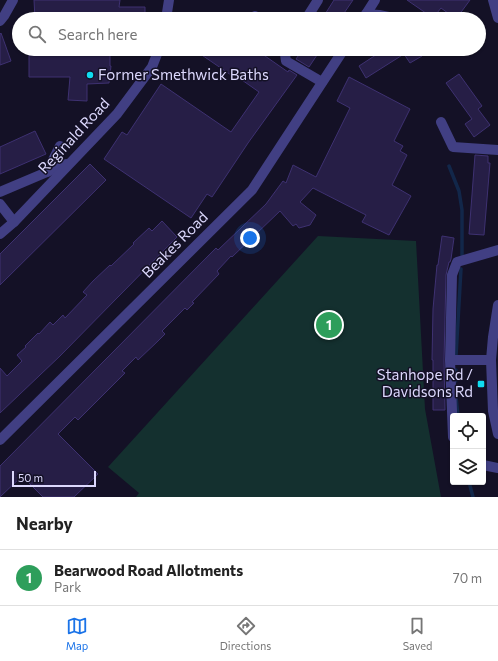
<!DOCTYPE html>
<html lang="en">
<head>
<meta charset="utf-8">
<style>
	:root { --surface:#fff; --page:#f6f6f6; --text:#222; --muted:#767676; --line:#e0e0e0; --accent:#1a73e8 }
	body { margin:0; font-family:Commissioner,sans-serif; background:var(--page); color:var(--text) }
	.controls { position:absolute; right:12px; bottom:12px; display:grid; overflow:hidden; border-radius:4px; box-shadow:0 1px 3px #0004 }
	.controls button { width:36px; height:36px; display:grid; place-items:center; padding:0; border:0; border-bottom:1px solid var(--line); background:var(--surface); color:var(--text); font:20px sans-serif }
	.scale { position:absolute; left:12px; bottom:10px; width:84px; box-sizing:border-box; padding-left:4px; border:2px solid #dcd8fd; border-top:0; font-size:11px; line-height:14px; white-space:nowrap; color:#dcd8fd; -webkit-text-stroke:3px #141126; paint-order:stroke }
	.you { position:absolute; left:250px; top:238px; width:14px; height:14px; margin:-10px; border:3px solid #fff; border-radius:50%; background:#1a73e8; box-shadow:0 0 0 6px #1a73e833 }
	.badge { display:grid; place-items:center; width:26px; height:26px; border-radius:50%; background:var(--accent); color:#fff; font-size:13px; font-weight:700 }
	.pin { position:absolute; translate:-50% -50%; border:2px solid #fff; box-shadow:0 1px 4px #0006 }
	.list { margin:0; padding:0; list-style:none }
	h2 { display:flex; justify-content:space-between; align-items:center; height:52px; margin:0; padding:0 16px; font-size:17px }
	h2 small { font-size:13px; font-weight:400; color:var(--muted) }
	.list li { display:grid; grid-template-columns:26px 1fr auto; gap:12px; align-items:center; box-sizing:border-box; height:56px; padding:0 16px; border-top:1px solid var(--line) }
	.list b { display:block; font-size:15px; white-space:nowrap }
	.list p { margin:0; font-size:13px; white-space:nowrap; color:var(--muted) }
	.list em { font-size:13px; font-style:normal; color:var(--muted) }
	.icon { flex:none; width:22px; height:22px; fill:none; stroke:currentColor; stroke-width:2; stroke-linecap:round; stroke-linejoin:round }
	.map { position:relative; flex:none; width:498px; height:497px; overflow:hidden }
	.search { position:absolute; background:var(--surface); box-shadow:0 1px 3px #0004; left:12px; right:12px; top:12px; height:44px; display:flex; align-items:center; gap:10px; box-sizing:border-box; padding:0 14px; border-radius:22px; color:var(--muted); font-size:15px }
	.sheet { height:108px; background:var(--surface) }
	nav { display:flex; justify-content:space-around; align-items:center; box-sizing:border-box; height:56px; border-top:1px solid var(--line); background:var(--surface); font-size:11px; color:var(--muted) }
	nav a { display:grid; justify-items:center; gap:2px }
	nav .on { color:var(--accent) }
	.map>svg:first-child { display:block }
	.green { fill:#14302f }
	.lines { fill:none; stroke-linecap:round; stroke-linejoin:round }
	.stream { stroke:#12274a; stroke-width:3.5 }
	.building { fill:#261e46; stroke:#3e3171 }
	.minor { stroke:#413f83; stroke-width:10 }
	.poi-dot { fill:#10dcf1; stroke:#141126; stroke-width:1.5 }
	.labels { text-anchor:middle; stroke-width:3; stroke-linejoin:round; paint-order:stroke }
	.poi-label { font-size:15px; fill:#dcd8fd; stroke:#141126; text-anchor:start }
	.street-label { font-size:15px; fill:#dcd8fd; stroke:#141126 }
</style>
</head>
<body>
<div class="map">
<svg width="498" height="497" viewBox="0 0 498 497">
	<rect width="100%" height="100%" fill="#141126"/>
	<polygon class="green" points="318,236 416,241 425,409 441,497 136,497 139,493 108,467"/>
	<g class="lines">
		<g class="stream">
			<polyline points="449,166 459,191 462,210 462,255"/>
			<polyline points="456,356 461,269"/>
			<polyline points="456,381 456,370"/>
			<polyline points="456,397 458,416"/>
			<polyline points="469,482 473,497"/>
		</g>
	</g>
	<g class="building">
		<polygon points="34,0 120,0 119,7 145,7 145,19 35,19"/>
		<polygon points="334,0 353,0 340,19 322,19"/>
		<polygon points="407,0 470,0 456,19 441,8 433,18"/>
		<polygon points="1,33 11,61 0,65 0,34"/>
		<polygon points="29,49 110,49 110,66 111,66 109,83 87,84 87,101 68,100 70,77 29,77"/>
		<polygon points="193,49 255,49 288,72 289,70 297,75 248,143 212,197 207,194 191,218 104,159 122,132 127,135 161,84 231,132 259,92 232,73 231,75"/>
		<polygon points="303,49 321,49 309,67 296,59"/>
		<polygon points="385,49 417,49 422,56 410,63 404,54 366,78 359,66"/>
		<polygon points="459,74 482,106 478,109 490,125 474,137 465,124 472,119 446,83"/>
		<polygon points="349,77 410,109 394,141 403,146 400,151 407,155 392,185 411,196 389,235 362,222 366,215 313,188 300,202 316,215 310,225 299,228 296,224 293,226 280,211 232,257 231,256 217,271 219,274 192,302 194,303 187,310 185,308 162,331 165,334 158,341 138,360 136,357 122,371 125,373 78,420 75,417 58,434 98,474 74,497 43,497 22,476 0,497 0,466 216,248 218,250 266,204 283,181 286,183 293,165 316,177 350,108 337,101"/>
		<polygon points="35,131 46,154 0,174 0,147"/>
		<polygon points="475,155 488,156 488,163 490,163 484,235 469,234"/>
		<polygon points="90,164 106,180 0,285 0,254"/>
		<polygon points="162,221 177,237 60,356 0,413 0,368 7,376 22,361 17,355 26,347 25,346 38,333 39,334 50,322 53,325 63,315 65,318 87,295 83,292 93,281 110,265 111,266 134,244 133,243 149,228 152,231"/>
		<polygon points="442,236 454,238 451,259 450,262 449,262 446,275 444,360 445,410 433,410 433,360 432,360 433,309 437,265 438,265"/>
	</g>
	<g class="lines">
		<g class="minor">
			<polyline points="493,0 498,18"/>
			<polyline points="366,14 379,15 393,18 395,19"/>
			<polyline points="255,16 259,19"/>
			<polyline points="166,19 169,0"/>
			<polyline points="306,19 318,0"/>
			<polyline points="363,19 375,0"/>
			<polyline points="0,21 4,16 13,0"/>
			<polyline points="286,49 285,54 286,61 322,82"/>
			<polyline points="441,122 453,147 498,150"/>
			<polyline points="47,172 60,146"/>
			<polyline points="0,192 66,164"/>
			<polyline points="0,204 14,222"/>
			<polyline points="0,234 14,222 117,114 152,67 159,49"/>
			<polyline points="498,305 493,337 491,360 493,411 498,434"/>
			<polyline points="450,360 491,360"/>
			<polyline points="453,437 450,360 452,275 457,262 498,250"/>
			<polyline points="0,440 252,190 344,49"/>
			<polyline points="483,465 498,468"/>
		</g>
	</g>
	<g class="poi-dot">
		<circle cx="90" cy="75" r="4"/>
		<rect x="477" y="380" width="8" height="8" rx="2"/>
	</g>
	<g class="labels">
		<g class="poi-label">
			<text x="98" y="80">Former Smethwick Baths</text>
			<text x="473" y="380" text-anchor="end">Stanhope Rd /<tspan x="473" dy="17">Davidsons Rd</tspan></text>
		</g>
		<g class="street-label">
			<text transform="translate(74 136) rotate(-47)" y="5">Reginald Road</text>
			<text transform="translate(175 245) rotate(-45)" y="5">Beakes Road</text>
		</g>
	</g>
</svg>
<div class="controls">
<button><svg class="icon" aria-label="locate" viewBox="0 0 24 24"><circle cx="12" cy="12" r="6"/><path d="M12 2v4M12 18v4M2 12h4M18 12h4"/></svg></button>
<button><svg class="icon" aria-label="layers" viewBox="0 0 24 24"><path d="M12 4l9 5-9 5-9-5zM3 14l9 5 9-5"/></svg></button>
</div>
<div class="scale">50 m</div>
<div class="you"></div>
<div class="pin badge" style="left:329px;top:325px;background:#2e9e5b">1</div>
<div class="search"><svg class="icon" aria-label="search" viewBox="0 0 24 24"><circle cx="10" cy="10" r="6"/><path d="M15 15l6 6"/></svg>Search here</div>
</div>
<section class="sheet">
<h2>Nearby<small></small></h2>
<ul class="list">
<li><span class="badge" style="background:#2e9e5b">1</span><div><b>Bearwood Road Allotments</b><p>Park</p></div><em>70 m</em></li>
</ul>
</section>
<nav>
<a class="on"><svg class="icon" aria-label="map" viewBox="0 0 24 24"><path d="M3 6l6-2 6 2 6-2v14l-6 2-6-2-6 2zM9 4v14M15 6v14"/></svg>Map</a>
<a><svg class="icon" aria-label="directions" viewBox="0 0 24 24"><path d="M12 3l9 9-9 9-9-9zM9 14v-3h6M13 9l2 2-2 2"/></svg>Directions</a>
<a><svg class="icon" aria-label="saved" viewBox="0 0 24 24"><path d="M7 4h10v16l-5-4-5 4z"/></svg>Saved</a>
</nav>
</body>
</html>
